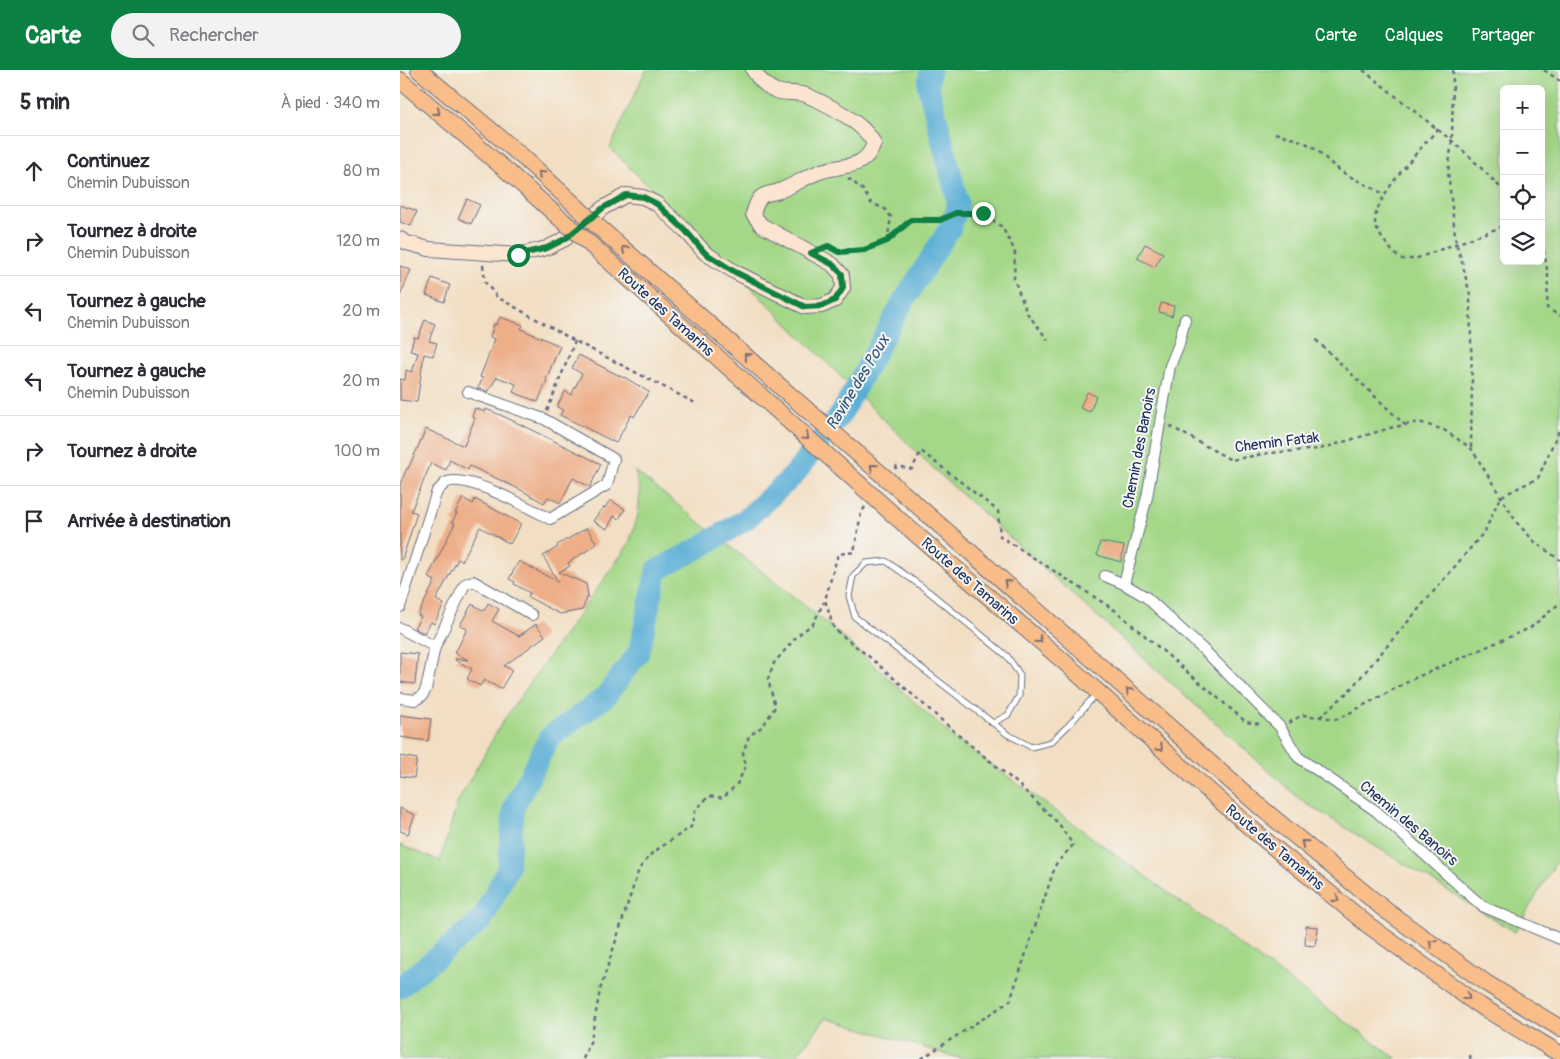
<!DOCTYPE html>
<html lang="fr">
<head>
<meta charset="utf-8">
<style>
	:root { --surface:#fff; --page:#f2f2f3; --text:#2b2b33; --muted:#7c7c81; --line:#e1e1e2; --accent:#0b8043 }
	body { margin:0; font-family:Pangolin,sans-serif; background:var(--page); color:var(--text) }
	.controls { position:absolute; right:15px; top:15px; display:grid; overflow:hidden; border-radius:8px; box-shadow:0 5px 20px #0002 }
	.controls button { width:45px; height:45px; display:grid; place-items:center; padding:0; border:0; border-bottom:1px solid var(--line); background:var(--surface); color:var(--text); font:25px sans-serif }
	.stop { position:absolute; width:15px; height:15px; margin:-11px; border:4px solid #0b8043; border-radius:50%; background:#fff }
	.stop.end { background:#0b8043; border-color:#fff; box-shadow:0 1px 5px #0008 }
	.list { margin:0; padding:0; list-style:none }
	h2 { display:flex; justify-content:space-between; align-items:center; height:65px; margin:0; padding:0 20px; font-size:21px }
	h2 small { font-size:16px; font-weight:400; color:var(--muted) }
	.list li { display:grid; grid-template-columns:32px 1fr auto; gap:15px; align-items:center; box-sizing:border-box; height:70px; padding:0 20px; border-top:1px solid var(--line) }
	.list b { display:block; font-size:19px; white-space:nowrap }
	.list p { margin:0; font-size:16px; white-space:nowrap; color:var(--muted) }
	.list em { font-size:16px; font-style:normal; color:var(--muted) }
	.icon { flex:none; width:28px; height:28px; fill:none; stroke:currentColor; stroke-width:2; stroke-linecap:round; stroke-linejoin:round }
	.map { position:relative; flex:none; width:1160px; height:989px; overflow:hidden }
	header { display:flex; align-items:center; gap:30px; box-sizing:border-box; height:70px; padding:0 25px; background:var(--accent); color:#fff }
	header strong { font-size:24px }
	nav { display:flex; gap:28px; margin-inline-start:auto; font-size:18px }
	.search { width:350px; height:45px; background:var(--page); display:flex; align-items:center; gap:12px; box-sizing:border-box; padding:0 18px; border-radius:28px; color:var(--muted); font-size:19px }
	main { display:flex }
	aside { flex:1; background:var(--surface) }
	.map>svg:first-child { display:block }
	.green { fill:#a4d888; stroke:#608473; fill-rule:evenodd }
	.lines { fill:none; stroke-linecap:round; stroke-linejoin:round }
	.river { stroke:#59add5; stroke-width:22 }
	.building { fill:#edae88 }
	.service-casing { stroke:#666c81; stroke-width:7 }
	.minor-casing { stroke:#666c81; stroke-width:12 }
	.secondary-casing { stroke:#666c81; stroke-width:16 }
	.trunk-casing { stroke:#666c81; stroke-width:18 }
	.path { stroke:#666c81; stroke-width:2.5; stroke-dasharray:4 4; stroke-linecap:butt }
	.service { stroke:#fff; stroke-width:5 }
	.minor { stroke:#fff; stroke-width:10 }
	.secondary { stroke:#fce5d0; stroke-width:14 }
	.trunk { stroke:#f8bd89; stroke-width:16 }
	.trunk-bridge-casing { stroke:#666c81; stroke-width:18; stroke-linecap:butt }
	.trunk-bridge { stroke:#f8bd89; stroke-width:16 }
	.oneway { stroke:#7e6f71 }
	.route { stroke:#0b8043; stroke-width:6 }
	.labels { text-anchor:middle; stroke-width:4; stroke-linejoin:round; paint-order:stroke }
	.street-label { font-size:15px; fill:#1b2f5e; stroke:#f6f6f2 }
	.water-label { font-size:16px; font-style:italic; fill:#2e5582; stroke:#f6f6f2 }
</style>
</head>
<body>
<header>
<strong>Carte</strong>
<div class="search"><svg class="icon" aria-label="search" viewBox="0 0 24 24"><circle cx="10" cy="10" r="6"/><path d="M15 15l6 6"/></svg>Rechercher</div>
<nav><a>Carte</a><a>Calques</a><a>Partager</a></nav>
</header>
<main>
<aside>
<h2>5 min<small>À pied · 340 m</small></h2>
<ul class="list">
<li><svg class="icon" aria-label="ahead" viewBox="0 0 24 24"><path d="M12 20V5M6 11l6-6 6 6"/></svg><div><b>Continuez</b><p>Chemin Dubuisson</p></div><em>80 m</em></li>
<li><svg class="icon" aria-label="right" viewBox="0 0 24 24"><path d="M7 20v-9h11M14 6l5 5-5 5"/></svg><div><b>Tournez à droite</b><p>Chemin Dubuisson</p></div><em>120 m</em></li>
<li><svg class="icon" aria-label="left" viewBox="0 0 24 24"><path d="M17 20v-9H6M10 6l-5 5 5 5"/></svg><div><b>Tournez à gauche</b><p>Chemin Dubuisson</p></div><em>20 m</em></li>
<li><svg class="icon" aria-label="left" viewBox="0 0 24 24"><path d="M17 20v-9H6M10 6l-5 5 5 5"/></svg><div><b>Tournez à gauche</b><p>Chemin Dubuisson</p></div><em>20 m</em></li>
<li><svg class="icon" aria-label="right" viewBox="0 0 24 24"><path d="M7 20v-9h11M14 6l5 5-5 5"/></svg><div><b>Tournez à droite</b></div><em>100 m</em></li>
<li><svg class="icon" aria-label="arrive" viewBox="0 0 24 24"><path d="M6 21V4h12l-3 4 3 4H6"/></svg><div><b>Arrivée à destination</b></div></li>
</ul>
</aside>
<div class="map">
<svg width="1160" height="989" viewBox="0 0 1160 989">
	<rect width="100%" height="100%" fill="#f6f6f2"/>
	<filter id="ink" filterUnits="userSpaceOnUse"><feTurbulence type="fractalNoise" baseFrequency=".02" numOctaves="2"/><feDisplacementMap in="SourceGraphic" scale="10" xChannelSelector="R" yChannelSelector="G"/><feConvolveMatrix kernelMatrix="1 2 1 2 8 2 1 2 1" color-interpolation-filters="sRGB"/></filter>
	<filter id="wash" filterUnits="userSpaceOnUse"><feTurbulence type="fractalNoise" baseFrequency=".0096" numOctaves="4" result="noise"/><feDisplacementMap in="SourceGraphic" scale="20" xChannelSelector="R" yChannelSelector="G"/><feGaussianBlur stdDeviation="1.12" result="paint"/><feColorMatrix in="noise" values="0 0 0 0 0 0 0 0 0 0 0 0 0 0 0 0 0 1.4 0 .05"/><feComposite in="paint" operator="in"/></filter>
	<g filter="url(#wash)">
		<rect width="100%" height="100%" fill="#f2dec2"/>
		<g class="green">
			<path d="M 246,0 L 1160,0 L 1160,785 L 1115,862 L 902,731 L 534,399 L 210,78 ZM 1104,19 L 1141,19 L 1141,191 L 1104,191 Z"/>
			<polygon points="235,401 434,559 556,670 617,713 997,989 562,989 426,948 394,989 0,989 0,775 40,791 58,731 103,651 229,474 238,445 240,422"/>
		</g>
		<g class="lines">
			<polyline class="river" points="0,917 82,850 108,798 114,737 149,668 205,627 239,582 257,500 299,478 345,450 394,405 441,344 503,232 550,158 556,143 558,132 528,16 530,0"/>
		</g>
		<g id="blocks">
			<g class="building">
				<polygon points="67,129 80,135 71,154 58,148"/>
				<polygon points="0,135 17,141 11,156 0,152"/>
				<polygon points="745,174 763,183 755,197 737,188"/>
				<polygon points="0,196 11,200 0,226"/>
				<polygon points="32,208 50,215 44,232 26,225"/>
				<polygon points="761,233 774,236 772,246 759,242"/>
				<polygon points="100,247 123,255 121,259 160,276 146,309 147,310 138,332 113,322 116,314 97,307 88,322 78,318 83,308 80,307 95,269 90,267 94,254 96,255"/>
				<polygon points="25,250 35,254 29,271 37,273 33,286 24,284 17,332 0,330 0,309 5,310 6,300 12,302 18,283 10,281 14,267 18,268"/>
				<polygon points="179,285 224,308 224,307 249,322 234,347 231,345 216,373 160,345 163,340 157,337 165,321 171,325 182,304 172,298"/>
				<polygon points="687,322 696,326 690,342 680,338"/>
				<polygon points="75,338 85,342 86,339 105,347 201,394 190,417 173,408 160,433 148,427 144,433 121,420 70,396 68,400 50,390 46,400 31,393 11,441 17,443 2,490 0,490 0,414 7,398 8,399 26,359 64,376 75,348 72,347"/>
				<polygon points="63,428 73,434 75,429 121,454 110,474 80,457 62,491 58,489 36,530 44,534 34,554 31,552 24,563 14,558 21,547 18,545 35,511 28,507 55,453 52,452 57,443 55,443"/>
				<polygon points="210,430 225,439 219,449 214,446 207,459 193,451 200,441 201,441 204,437 205,438"/>
				<polygon points="187,458 197,474 168,493 170,496 159,502 186,514 188,526 182,540 160,544 128,527 130,523 114,514 115,512 109,509 119,491 158,512 143,486 158,477 157,475"/>
				<polygon points="700,472 724,476 721,492 697,485"/>
				<polygon points="88,533 99,539 92,551 99,555 119,566 136,554 145,566 104,596 112,600 101,619 84,610 80,616 67,609 72,599 55,590 55,589 68,590 55,583 67,559 60,555 72,534 84,541"/>
				<polygon points="0,582 18,584 15,614 0,612"/>
				<polygon points="0,645 31,649 28,671 0,667"/>
				<polygon points="0,686 17,689 14,708 0,706"/>
				<polygon points="0,738 15,745 8,764 0,761"/>
				<polygon points="906,856 918,857 917,869 916,869 915,876 905,875"/>
			</g>
		</g>
	</g>
	<g filter="url(#ink)">
		<use href="#blocks" fill-opacity="0" stroke="#666c81" stroke-width="1"/>
		<g class="lines">
			<defs>
				<g id="service">
					<polygon points="486,491 528,521 607,586 620,605 619,626 608,645 593,653 455,547 449,526 453,506 466,493"/>
					<polyline points="593,653 607,664 631,677 651,672 669,655 696,624"/>
				</g>
				<g id="minor">
					<polyline points="705,506 724,514 746,527 807,583 880,657 898,687 976,741 1082,836 1160,869"/>
					<polyline points="724,514 747,427 770,296 779,274 785,249"/>
					<path d="M 0,537 L 37,421 C 40,419 43,415 45,413 C 65,402 131,439 150,449 L 207,415 L 214,389 L 144,349 L 68,322"/>
					<polyline points="0,558 35,577"/>
					<polyline points="0,628 15,630 22,626 26,619 35,577 65,514 73,511 132,545"/>
				</g>
				<path id="secondary" d="M 0,169 L 7,173 L 29,179 L 118,185 L 147,178 L 165,169 L 203,138 L 226,125 L 243,127 L 257,134 L 285,160 L 305,183 L 335,202 L 405,237 L 422,236 L 435,230 L 443,218 L 442,205 L 432,194 L 361,155 L 353,144 C 355,138 356,132 361,127 C 364,124 371,123 376,122 C 392,117 406,106 422,101 C 444,94 464,100 474,74 C 465,53 427,34 406,25 C 397,22 385,24 376,21 C 366,17 358,8 353,0"/>
				<g id="trunk">
					<polyline points="19,0 124,88 177,137"/>
					<polyline points="0,10 107,101 163,151"/>
					<polyline points="194,153 383,319"/>
					<polyline points="182,167 370,334"/>
					<polyline points="510,429 865,741 984,839 1086,913 1160,958"/>
					<polyline points="496,447 662,590 853,760 968,855 1074,932 1160,984"/>
				</g>
			</defs>
			<use href="#service" class="service-casing"/>
			<use href="#minor" class="minor-casing"/>
			<use href="#secondary" class="secondary-casing"/>
			<use href="#trunk" class="trunk-casing"/>
			<g class="path">
				<polyline points="963,0 1052,71 1069,86 1104,121"/>
				<polyline points="1053,0 1052,71 1048,102 1056,173 1062,192 1070,225 1072,314 1071,378"/>
				<polyline points="1144,0 1160,11"/>
				<path d="M 1038,59 C 1021,78 975,126 975,151 C 975,163 992,181 1000,189 L 1015,189 L 1104,156"/>
				<polyline points="875,63 904,72 916,79 935,97 947,105 986,125"/>
				<polyline points="448,108 463,120 471,133 485,139 491,147 487,171"/>
				<polyline points="1141,173 1143,176 1148,205 1147,238 1160,246"/>
				<polyline points="438,181 464,180 487,171 511,149 540,150 556,143 583,143 602,157 615,181 614,209 627,243 648,270"/>
				<polyline points="83,195 85,212 97,227 175,271 295,333"/>
				<polyline points="916,270 1005,355"/>
				<polyline points="147,341 175,271"/>
				<polyline points="770,356 831,390 869,383 920,379 990,358 1019,352 1044,360 1071,378 1117,453 1136,473 1160,490"/>
				<polyline points="495,399 497,396 512,399 521,381 598,441 600,466 716,541 846,652 862,654"/>
				<polyline points="465,437 461,443 454,482 438,484 425,530 434,559 472,589 563,669 617,713 659,754 673,775 656,794 610,931 521,989"/>
				<polyline points="920,647 948,622 1085,461 1100,427 1138,408 1160,358"/>
				<polyline points="889,653 902,645 938,649 1015,608 1130,558 1160,533"/>
				<polyline points="183,989 191,970 200,920 239,799 252,783 291,757 295,741 309,726 323,728 337,714 346,696 343,683 349,666 363,656 375,637 368,609 374,593 398,565 413,554 424,532"/>
				<polyline points="1070,989 1071,981"/>
			</g>
			<use href="#service" class="service"/>
			<use href="#minor" class="minor"/>
			<use href="#secondary" class="secondary"/>
			<use href="#trunk" class="trunk"/>
			<defs>
				<g id="trunk-bridge">
					<polyline points="177,137 194,153"/>
					<polyline points="163,151 182,167"/>
					<polyline points="383,319 510,429"/>
					<polyline points="370,334 496,447"/>
				</g>
			</defs>
			<use href="#trunk-bridge" class="trunk-bridge-casing"/>
			<use href="#trunk-bridge" class="trunk-bridge"/>
		</g>
		<defs><path id="oneway-chevron" d="M-2-3.5L2.5 0L-2 3.5" fill="none" stroke-width="1.6" stroke-linecap="round" stroke-linejoin="round" transform="scale(1.25)"/></defs>
		<g class="oneway">
			<use href="#oneway-chevron" transform="translate(37 42) rotate(40)"/>
			<use href="#oneway-chevron" transform="translate(141 104) rotate(-137)"/>
			<use href="#oneway-chevron" transform="translate(225 179) rotate(-139)"/>
			<use href="#oneway-chevron" transform="translate(347 286) rotate(-139)"/>
			<use href="#oneway-chevron" transform="translate(406 367) rotate(42)"/>
			<use href="#oneway-chevron" transform="translate(473 397) rotate(-139)"/>
			<use href="#oneway-chevron" transform="translate(607 513) rotate(-139)"/>
			<use href="#oneway-chevron" transform="translate(639 570) rotate(41)"/>
			<use href="#oneway-chevron" transform="translate(729 621) rotate(-138)"/>
			<use href="#oneway-chevron" transform="translate(760 678) rotate(42)"/>
			<use href="#oneway-chevron" transform="translate(904 773) rotate(-141)"/>
			<use href="#oneway-chevron" transform="translate(936 829) rotate(40)"/>
			<use href="#oneway-chevron" transform="translate(1032 873) rotate(-144)"/>
			<use href="#oneway-chevron" transform="translate(1067 927) rotate(36)"/>
		</g>
	</g>
	<g class="lines" filter="url(#ink)">
		<polyline class="route" points="118,185 147,178 165,169 203,138 226,125 243,127 257,134 285,160 305,183 335,202 405,237 422,236 435,230 443,218 442,204 432,194 411,183 428,176 439,182 464,180 487,171 511,150 540,150 556,143 583,143"/>
	</g>
	<g class="labels">
		<g class="street-label">
			<text transform="translate(266 242) rotate(42)" y="5">Route des Tamarins</text>
			<text transform="translate(877 372) rotate(-7)" y="5">Chemin Fatak</text>
			<text transform="translate(739 378) rotate(-79)" y="5">Chemin des Banoirs</text>
			<text transform="translate(570 511) rotate(41)" y="5">Route des Tamarins</text>
			<text transform="translate(1009 753) rotate(40)" y="5">Chemin des Banoirs</text>
			<text transform="translate(875 777) rotate(40)" y="5">Route des Tamarins</text>
		</g>
		<g class="water-label">
			<text transform="translate(457 312) rotate(-59)" y="6">Ravine des Poux</text>
		</g>
	</g>
</svg>
<div class="controls">
<button>+</button>
<button>−</button>
<button><svg class="icon" aria-label="locate" viewBox="0 0 24 24"><circle cx="12" cy="12" r="6"/><path d="M12 2v4M12 18v4M2 12h4M18 12h4"/></svg></button>
<button><svg class="icon" aria-label="layers" viewBox="0 0 24 24"><path d="M12 4l9 5-9 5-9-5zM3 14l9 5 9-5"/></svg></button>
</div>
<div class="stop" style="left:118px;top:185px"></div>
<div class="stop end" style="left:583px;top:143px"></div>
</div>
</main>
</body>
</html>
